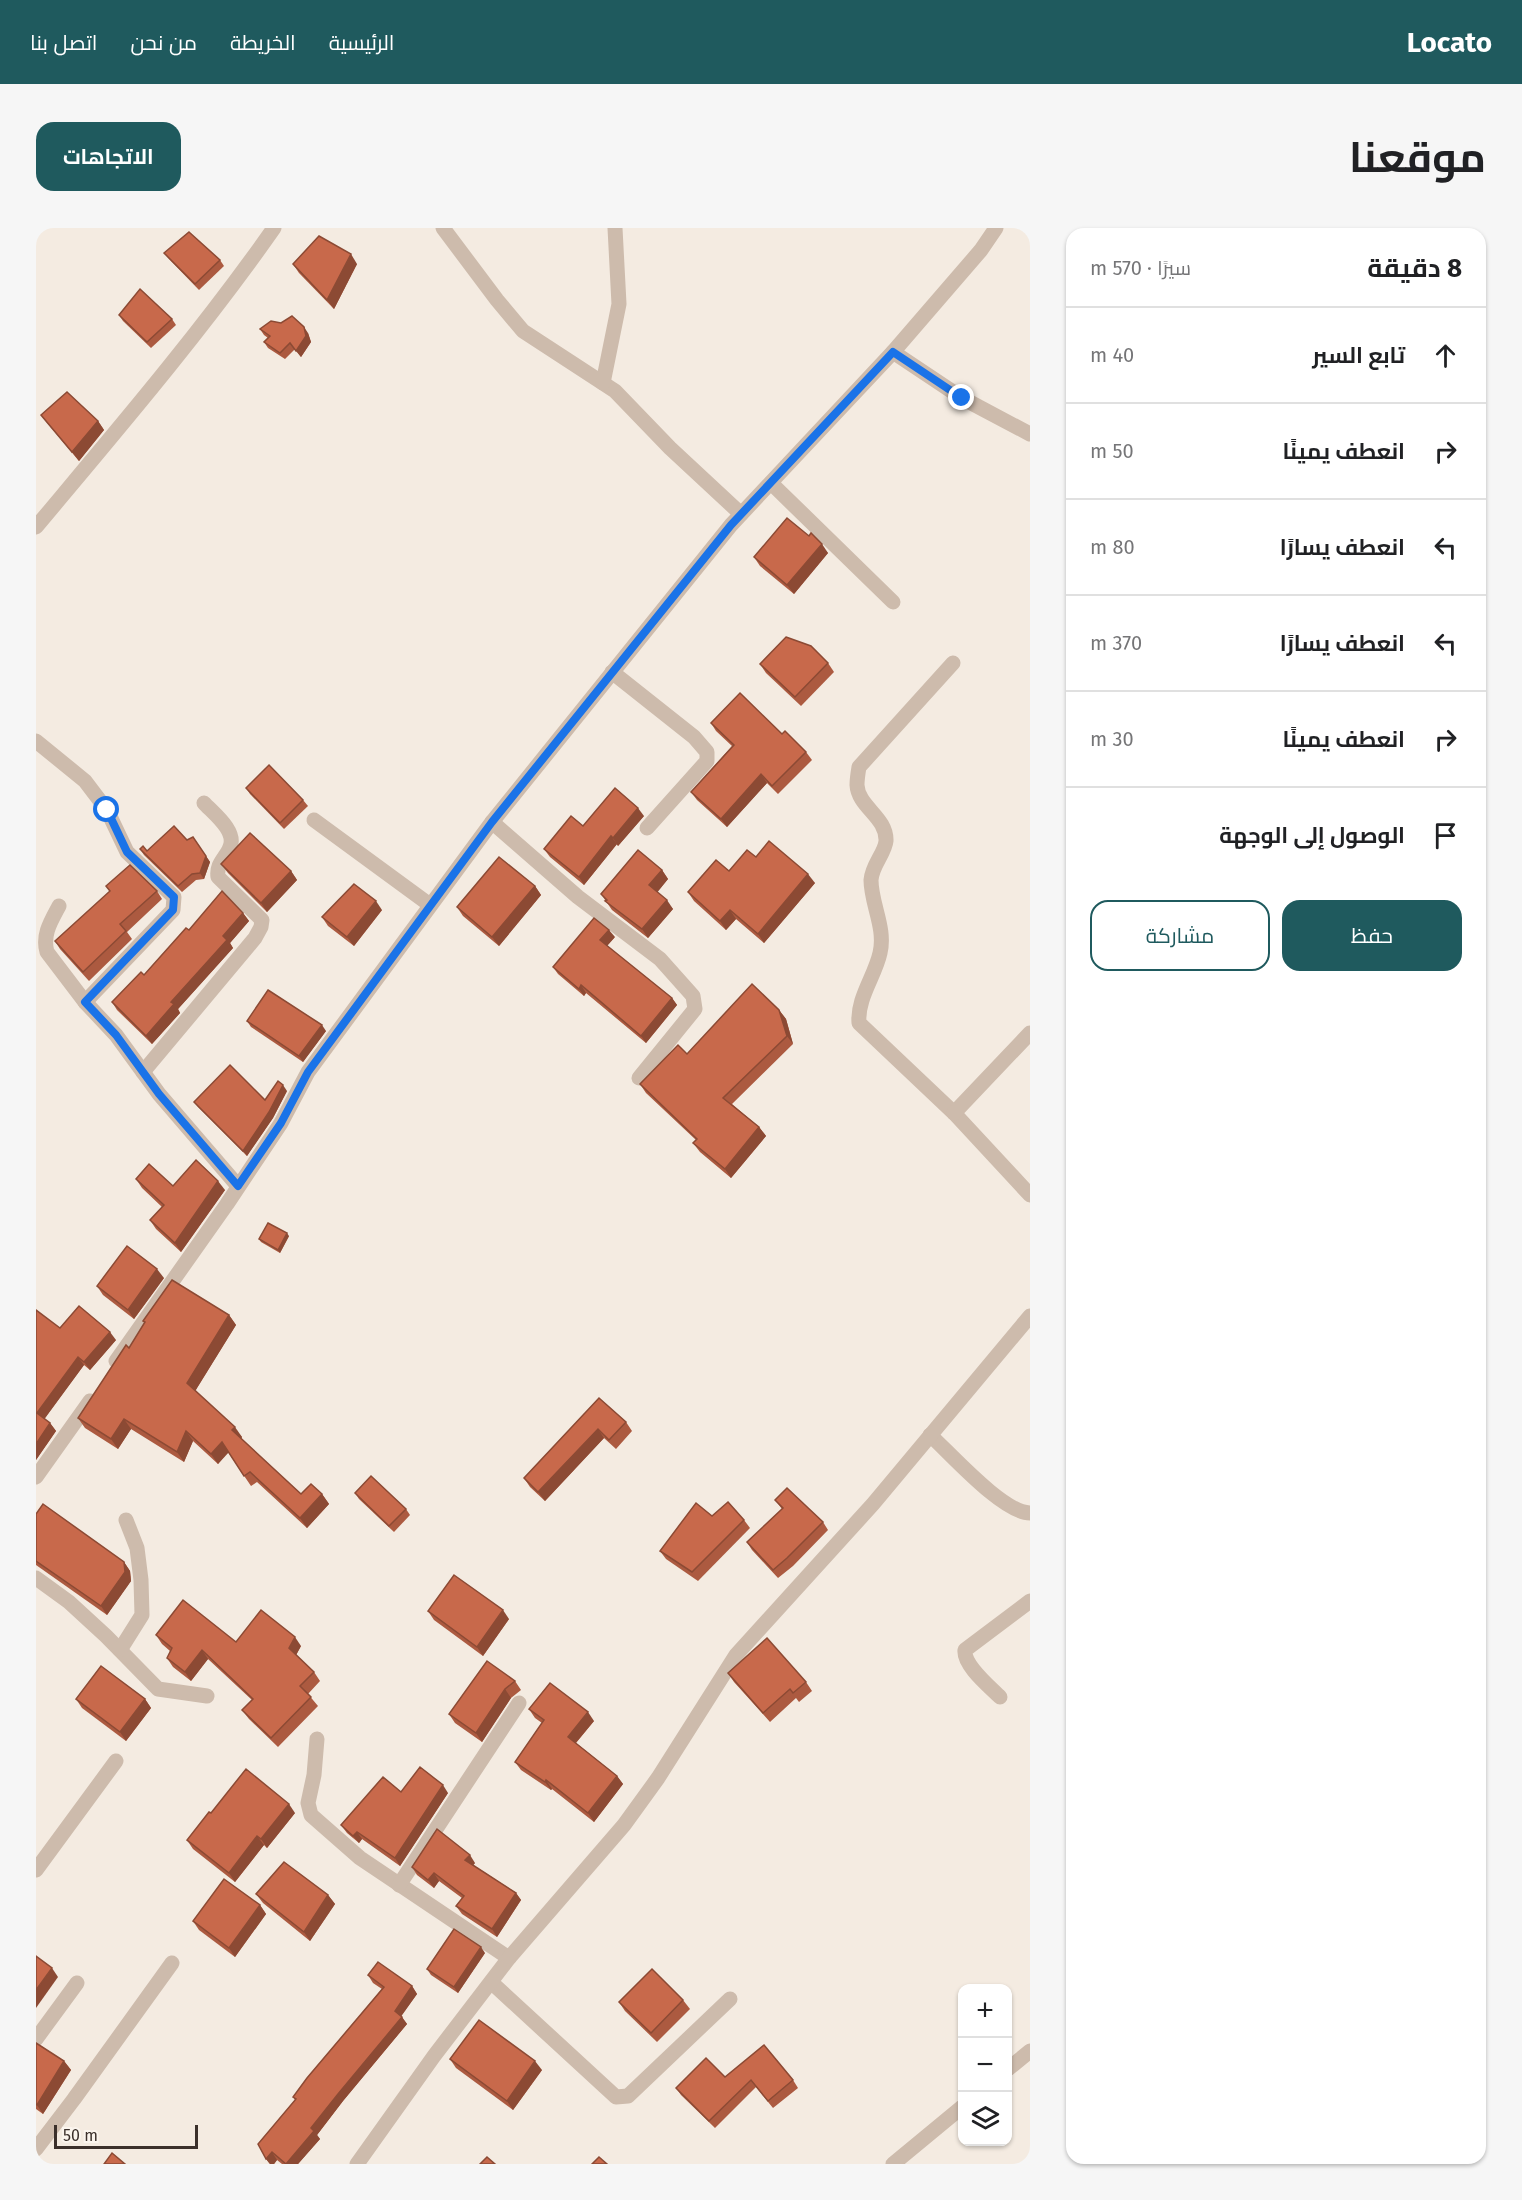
<!DOCTYPE html>
<html lang="ar">
<head>
<meta charset="utf-8">
<style>
	:root { --surface:#fff; --page:#f6f6f6; --text:#202124; --muted:#757577; --line:#e0e0e0; --accent:#1f5a5e }
	body { margin:0; font-family:"Fira Sans",Cairo,sans-serif; background:var(--page); color:var(--text); direction:rtl }
	.controls { position:absolute; right:18px; bottom:18px; display:grid; overflow:hidden; border-radius:12px; box-shadow:0 2px 4px #0004 }
	.controls button { width:54px; height:54px; display:grid; place-items:center; padding:0; border:0; border-bottom:2px solid var(--line); background:var(--surface); color:var(--text); font:30px sans-serif }
	.scale { position:absolute; left:18px; bottom:15px; width:144px; box-sizing:border-box; padding-left:6px; border:3px solid #3b302b; border-top:0; font-size:16px; line-height:21px; white-space:nowrap; color:#3b302b; -webkit-text-stroke:4px #fbf5ee; paint-order:stroke }
	.stop { position:absolute; width:18px; height:18px; margin:-14px; border:4px solid #1a73e8; border-radius:50%; background:#fff }
	.stop.end { background:#1a73e8; border-color:#fff; box-shadow:0 2px 6px #0008 }
	.list { margin:0; padding:0; list-style:none }
	h2 { display:flex; justify-content:space-between; align-items:center; height:78px; margin:0; padding:0 24px; font-size:26px }
	h2 small { font-size:20px; font-weight:400; color:var(--muted) }
	.list li { display:grid; grid-template-columns:39px 1fr auto; gap:18px; align-items:center; box-sizing:border-box; height:96px; padding:0 24px; border-top:2px solid var(--line) }
	.list b { display:block; font-size:22px; white-space:nowrap }
	.list em { font-size:20px; font-style:normal; color:var(--muted) }
	.actions { display:flex; gap:12px; padding:18px 24px }
	.actions a { flex:1; padding:14px 0; border:2px solid var(--accent); border-radius:18px; text-align:center; font-size:21px; color:var(--accent) }
	.actions .main { background:var(--accent); color:#fff }
	.icon { flex:none; width:33px; height:33px; fill:none; stroke:currentColor; stroke-width:2; stroke-linecap:round; stroke-linejoin:round }
	.map { position:relative; flex:none; width:994px; height:1936px; overflow:hidden; direction:ltr; border-radius:18px }
	header { display:flex; align-items:center; gap:36px; box-sizing:border-box; height:84px; padding:0 30px; background:var(--accent); color:#fff }
	header strong { font-size:28px }
	nav { display:flex; gap:33px; margin-inline-start:auto; font-size:21px }
	.intro { display:flex; align-items:center; justify-content:space-between; box-sizing:border-box; height:144px; padding:0 36px }
	h1 { margin:0; font-size:42px }
	.button { padding:15px 27px; border-radius:18px; background:var(--accent); color:#fff; font-size:21px; font-weight:700 }
	main { display:flex; gap:36px; padding:0 36px }
	aside { flex:1; background:var(--surface); border-radius:18px; box-shadow:0 2px 4px #0004 }
	.map>svg:first-child { display:block }
	.lines { fill:none; stroke-linecap:round; stroke-linejoin:round }
	.minor { stroke:#cdbbac; stroke-width:15 }
	.wall { fill:#ac5a40 }
	.shaded-wall { fill:#8c4a34 }
	.building { fill:#c8694b; stroke:#8c4a34; stroke-width:1.5 }
	.route { stroke:#1a73e8; stroke-width:8 }
</style>
</head>
<body>
<header>
<strong>Locato</strong>
<nav><a>الرئيسية</a><a>الخريطة</a><a>من نحن</a><a>اتصل بنا</a></nav>
</header>
<div class="intro"><h1>موقعنا</h1><a class="button">الاتجاهات</a></div>
<main>
<aside>
<h2>8 دقيقة<small>سيرًا · 570 m</small></h2>
<ul class="list">
<li><svg class="icon" aria-label="ahead" viewBox="0 0 24 24"><path d="M12 20V5M6 11l6-6 6 6"/></svg><div><b>تابع السير</b></div><em>40 m</em></li>
<li><svg class="icon" aria-label="right" viewBox="0 0 24 24"><path d="M7 20v-9h11M14 6l5 5-5 5"/></svg><div><b>انعطف يمينًا</b></div><em>50 m</em></li>
<li><svg class="icon" aria-label="left" viewBox="0 0 24 24"><path d="M17 20v-9H6M10 6l-5 5 5 5"/></svg><div><b>انعطف يسارًا</b></div><em>80 m</em></li>
<li><svg class="icon" aria-label="left" viewBox="0 0 24 24"><path d="M17 20v-9H6M10 6l-5 5 5 5"/></svg><div><b>انعطف يسارًا</b></div><em>370 m</em></li>
<li><svg class="icon" aria-label="right" viewBox="0 0 24 24"><path d="M7 20v-9h11M14 6l5 5-5 5"/></svg><div><b>انعطف يمينًا</b></div><em>30 m</em></li>
<li><svg class="icon" aria-label="arrive" viewBox="0 0 24 24"><path d="M6 21V4h12l-3 4 3 4H6"/></svg><div><b>الوصول إلى الوجهة</b></div></li>
</ul>
<div class="actions"><a class="main">حفظ</a><a>مشاركة</a></div>
</aside>
<div class="map">
<svg width="994" height="1936" viewBox="0 0 994 1936">
	<rect width="100%" height="100%" fill="#f4ebe1"/>
	<g class="lines">
		<g class="minor">
			<polyline points="407,0 461,72 487,103 579,163 634,220 705,286"/>
			<polyline points="857,124 926,170 994,206"/>
			<polyline points="567,155 583,76 579,0"/>
			<polyline points="735,255 857,374"/>
			<path d="M 0,299 C 82,201 165,104 238,0"/>
			<path d="M 917,435 L 823,539 C 822,545 821,551 821,557 C 822,579 851,589 850,613 C 849,625 836,637 835,652 C 835,676 850,700 844,725 C 839,748 821,770 823,795 L 918,885 L 994,967"/>
			<polyline points="576,444 658,509 671,524 671,533 611,600"/>
			<polyline points="0,513 49,553 71,582 91,624 138,669 137,682 49,774"/>
			<polyline points="278,592 394,677"/>
			<polyline points="456,594 542,669 624,731 657,768 659,781 603,850"/>
			<path d="M 23,678 C 15,693 6,707 11,724 L 49,774 L 80,807 L 123,866 L 202,958"/>
			<path d="M 107,844 L 219,710 L 225,699 L 226,692 L 182,649 C 180,635 190,630 194,619 C 201,603 177,585 168,575"/>
			<polyline points="918,885 994,805"/>
			<polyline points="80,1133 191,976 245,895 272,844 456,594 695,297 857,124 945,22 960,0"/>
			<path d="M 894,1207 C 915,1226 967,1285 994,1285"/>
			<polyline points="0,1249 54,1173"/>
			<polyline points="0,1350 33,1374 70,1408 122,1461 171,1468"/>
			<polyline points="84,1422 106,1387 105,1352 101,1320 90,1292"/>
			<path d="M 964,1469 C 953,1458 927,1437 929,1422 L 994,1373"/>
			<polyline points="281,1511 278,1547 272,1575 275,1587 324,1630 473,1730"/>
			<polyline points="0,1642 80,1533"/>
			<polyline points="363,1657 483,1475"/>
			<polyline points="455,1754 580,1869 592,1868 694,1771"/>
			<polyline points="0,1811 41,1755"/>
			<polyline points="972,1841 994,1823"/>
			<polyline points="0,1921 38,1871 136,1735"/>
			<polyline points="321,1936 398,1828 473,1730 588,1597 622,1550 700,1427 837,1276 994,1088"/>
			<polyline points="857,1936 926,1879"/>
		</g>
	</g>
	<g class="wall">
		<polygon points="128,25 184,32 188,38 163,62 133,31"/>
		<polygon points="257,36 321,36 298,81 263,45"/>
		<polygon points="83,87 136,91 140,97 115,120 87,93"/>
		<polygon points="224,101 272,105 275,114 265,129 259,121 249,131 232,120 228,114 232,110 228,107"/>
		<polygon points="5,187 62,193 68,202 43,233 12,196"/>
		<polygon points="773,308 792,325 758,366 724,338 718,329"/>
		<polygon points="792,435 798,444 765,478 730,445 724,436"/>
		<polygon points="675,495 746,506 770,524 776,532 742,566 731,555 691,599 661,572 655,564 696,518 680,503"/>
		<polygon points="210,560 267,572 272,578 248,601 214,566"/>
		<polygon points="608,588 582,618 581,616 548,657 514,629 508,621 547,598"/>
		<polygon points="157,609 174,634 168,651 160,652 146,664 108,627 104,621 111,623 151,612"/>
		<polygon points="720,629 779,655 728,715 700,691 690,702 658,673 652,664"/>
		<polygon points="185,636 255,643 261,652 231,684 192,645"/>
		<polygon points="626,642 632,651 621,664 637,681 612,710 576,682 565,666"/>
		<polygon points="70,658 121,663 126,671 91,704 96,711 53,753 24,721 19,713 74,664"/>
		<polygon points="499,658 505,667 463,718 427,688 421,679"/>
		<polygon points="346,682 318,718 292,698 286,689"/>
		<polygon points="207,685 213,693 194,715 197,720 142,781 144,785 116,816 81,782 76,774 108,747 153,702"/>
		<polygon points="579,709 571,718 636,770 641,777 610,815 550,765 548,768 522,746 517,739"/>
		<polygon points="743,782 750,791 757,816 696,876 723,899 730,908 695,950 664,924 657,915 660,912 610,865 604,856 651,826"/>
		<polygon points="211,793 290,803 267,834 215,799"/>
		<polygon points="251,863 237,890 211,928 162,879 158,874 229,872"/>
		<polygon points="100,951 137,958 189,962 145,1024 120,1001 114,992 126,979 106,960"/>
		<polygon points="253,1008 244,1025 225,1014 223,1011"/>
		<polygon points="128,1050 98,1091 67,1067 61,1058"/>
		<polygon points="193,1087 200,1097 159,1163 206,1209 205,1211 265,1266 286,1266 293,1276 271,1300 221,1254 215,1258 192,1224 182,1236 157,1213 148,1234 95,1201 82,1221 49,1200 42,1190 93,1120 109,1095 107,1093"/>
		<polygon points="24,1100 80,1112 54,1142 48,1137 8,1191 14,1195 20,1203 0,1232"/>
		<polygon points="563,1170 590,1194 596,1203 580,1221 568,1210 509,1273 494,1259 488,1250"/>
		<polygon points="319,1265 370,1281 374,1287 358,1304 323,1271"/>
		<polygon points="739,1272 787,1294 792,1302 757,1338 742,1350 716,1322 711,1314 746,1281"/>
		<polygon points="0,1286 88,1334 94,1343 95,1353 71,1387 0,1337"/>
		<polygon points="676,1288 708,1292 714,1300 662,1353 630,1331 624,1323"/>
		<polygon points="392,1383 473,1391 447,1428 398,1392"/>
		<polygon points="120,1407 200,1414 265,1418 260,1427 278,1444 284,1453 272,1466 282,1478 242,1519 213,1491 206,1482 216,1472 172,1431 155,1453 137,1439 131,1430 134,1423 126,1416"/>
		<polygon points="692,1445 770,1454 776,1463 763,1474 760,1470 734,1494 698,1454"/>
		<polygon points="479,1453 485,1462 475,1470 446,1514 419,1495 413,1486"/>
		<polygon points="40,1471 109,1471 115,1480 90,1513 46,1480"/>
		<polygon points="493,1481 558,1493 540,1515 581,1548 587,1556 558,1594 516,1561 515,1562 485,1542 479,1534 506,1495 499,1490"/>
		<polygon points="365,1564 412,1565 364,1638 326,1611 323,1615 311,1605 305,1597"/>
		<polygon points="175,1585 259,1585 231,1620 228,1617 199,1654 157,1621 151,1612"/>
		<polygon points="439,1635 437,1637 480,1665 485,1672 461,1709 426,1686 420,1678 426,1670 403,1653 398,1660 381,1647 376,1639"/>
		<polygon points="220,1666 292,1667 299,1676 274,1713 227,1675"/>
		<polygon points="224,1677 230,1686 199,1729 163,1702 157,1693"/>
		<polygon points="449,1725 422,1765 395,1747 391,1741"/>
		<polygon points="332,1747 376,1758 381,1766 365,1788 371,1796 307,1873 281,1907 284,1911 262,1936 246,1936 241,1932 238,1936 234,1936 230,1931 259,1872 257,1869 346,1761 337,1755"/>
		<polygon points="647,1772 654,1781 621,1814 589,1783 583,1774"/>
		<polygon points="0,1815 28,1833 35,1842 7,1886 0,1881"/>
		<polygon points="414,1831 506,1842 477,1882 420,1840"/>
		<polygon points="689,1849 757,1852 762,1860 737,1880 720,1859 679,1900 645,1867 640,1860"/>
	</g>
	<g class="shaded-wall">
		<polygon points="315,26 321,36 298,81 291,72"/>
		<polygon points="268,99 272,105 275,114 265,129 260,123"/>
		<polygon points="62,193 68,202 43,233 36,224"/>
		<polygon points="786,316 792,325 758,366 751,357"/>
		<polygon points="725,546 731,555 691,599 685,591"/>
		<polygon points="602,580 608,588 582,618 577,610"/>
		<polygon points="575,608 581,616 548,657 543,649"/>
		<polygon points="170,628 174,634 168,651 164,645"/>
		<polygon points="626,642 632,651 620,666 613,657"/>
		<polygon points="255,643 261,652 231,684 225,675"/>
		<polygon points="772,646 779,655 728,715 722,706"/>
		<polygon points="499,658 505,667 463,718 456,709"/>
		<polygon points="631,672 637,681 612,710 606,701"/>
		<polygon points="340,673 346,682 318,718 311,709"/>
		<polygon points="694,682 700,691 690,702 684,693"/>
		<polygon points="207,685 213,693 194,715 197,720 142,781 144,785 116,816 110,808 135,774 187,708"/>
		<polygon points="573,702 579,709 569,720 564,712"/>
		<polygon points="545,757 550,765 548,768 543,761"/>
		<polygon points="636,770 641,777 610,815 605,808"/>
		<polygon points="743,782 750,791 757,816 751,808"/>
		<polygon points="286,797 290,803 267,834 263,828"/>
		<polygon points="247,857 251,863 237,890 211,928 207,923"/>
		<polygon points="723,899 730,908 695,950 689,941"/>
		<polygon points="182,953 189,962 145,1024 139,1015"/>
		<polygon points="251,1005 253,1008 244,1025 242,1022"/>
		<polygon points="121,1041 128,1050 98,1091 92,1082"/>
		<polygon points="193,1087 200,1097 158,1165 151,1155"/>
		<polygon points="74,1104 80,1112 54,1142 48,1134"/>
		<polygon points="42,1129 48,1137 7,1193 1,1185"/>
		<polygon points="88,1191 95,1201 82,1221 75,1211"/>
		<polygon points="14,1195 20,1203 0,1232 0,1216"/>
		<polygon points="199,1199 206,1209 203,1213 196,1202"/>
		<polygon points="562,1201 568,1210 509,1273 502,1264"/>
		<polygon points="150,1203 157,1213 148,1234 141,1224"/>
		<polygon points="186,1214 193,1224 182,1236 175,1226"/>
		<polygon points="286,1266 293,1276 271,1300 264,1290"/>
		<polygon points="88,1334 94,1343 95,1353 71,1387 65,1378"/>
		<polygon points="467,1382 473,1391 447,1428 441,1419"/>
		<polygon points="259,1409 265,1418 259,1429 253,1420"/>
		<polygon points="166,1422 172,1431 155,1453 149,1444"/>
		<polygon points="469,1461 475,1470 446,1514 440,1505"/>
		<polygon points="109,1471 115,1480 90,1513 84,1504"/>
		<polygon points="552,1484 558,1493 538,1517 532,1509"/>
		<polygon points="581,1548 587,1556 558,1594 552,1585"/>
		<polygon points="510,1552 516,1561 515,1562 509,1554"/>
		<polygon points="407,1557 412,1565 364,1638 359,1630"/>
		<polygon points="253,1576 259,1585 231,1620 225,1611"/>
		<polygon points="321,1604 326,1611 323,1615 317,1608"/>
		<polygon points="221,1608 228,1617 199,1654 193,1645"/>
		<polygon points="434,1627 439,1635 435,1640 429,1632"/>
		<polygon points="398,1645 403,1653 398,1660 392,1652"/>
		<polygon points="480,1665 485,1672 461,1709 456,1701"/>
		<polygon points="292,1667 299,1676 274,1713 268,1704"/>
		<polygon points="224,1677 230,1686 199,1729 193,1720"/>
		<polygon points="445,1719 449,1725 422,1765 418,1759"/>
		<polygon points="16,1740 22,1749 0,1780 0,1762"/>
		<polygon points="376,1758 381,1766 364,1790 359,1783"/>
		<polygon points="366,1789 371,1796 307,1873 281,1907 284,1911 262,1936 250,1936 275,1900 302,1866"/>
		<polygon points="28,1833 35,1842 7,1886 1,1877"/>
		<polygon points="499,1833 506,1842 477,1882 471,1873"/>
		<polygon points="236,1924 241,1932 238,1936 234,1936 230,1931"/>
	</g>
	<g class="building">
		<polygon points="153,4 184,32 159,56 128,25"/>
		<polygon points="283,8 315,26 291,72 257,36"/>
		<polygon points="104,61 136,91 111,114 83,87"/>
		<polygon points="256,88 268,99 270,108 260,123 254,115 244,125 228,114 234,108 224,101 235,93 245,95"/>
		<polygon points="31,164 62,193 36,224 5,187"/>
		<polygon points="751,290 773,308 775,305 786,316 751,357 718,329"/>
		<polygon points="750,409 775,418 792,435 759,469 724,436"/>
		<polygon points="704,465 746,506 749,503 770,524 736,558 725,546 685,591 655,564 698,517 675,495"/>
		<polygon points="233,537 267,572 244,595 210,560"/>
		<polygon points="579,560 602,580 577,610 575,608 543,649 508,621 535,588 547,598"/>
		<polygon points="138,598 151,612 157,609 170,628 164,645 156,646 142,658 104,621 107,618 111,623"/>
		<polygon points="214,605 255,643 225,675 185,636"/>
		<polygon points="733,613 772,646 722,706 694,682 684,693 652,664 680,632 693,643 711,622 720,629"/>
		<polygon points="602,622 626,642 613,657 631,672 606,701 569,673 571,672 565,666"/>
		<polygon points="463,629 499,658 456,709 421,679"/>
		<polygon points="94,637 121,663 84,696 90,703 47,744 19,713 74,663 70,658"/>
		<polygon points="318,656 340,673 311,709 286,689"/>
		<polygon points="186,663 207,685 187,708 191,712 135,774 138,776 110,808 76,774 105,744 108,747 150,700 153,702"/>
		<polygon points="558,690 573,702 564,712 636,770 605,808 545,757 543,761 517,739"/>
		<polygon points="716,756 743,782 751,808 687,870 723,899 689,941 657,915 661,911 604,856 642,817 651,826"/>
		<polygon points="232,762 286,797 263,828 211,793"/>
		<polygon points="194,837 229,872 242,853 247,857 233,884 207,923 158,874"/>
		<polygon points="160,932 182,953 139,1015 114,992 128,977 100,951 113,936 137,958"/>
		<polygon points="232,995 251,1005 242,1022 223,1011"/>
		<polygon points="91,1018 121,1041 92,1082 61,1058"/>
		<polygon points="136,1052 193,1087 151,1155 199,1199 196,1202 265,1266 275,1256 286,1266 264,1290 214,1244 208,1248 186,1214 175,1226 150,1203 141,1224 88,1191 75,1211 42,1190 90,1117 93,1120 109,1094 107,1093"/>
		<polygon points="43,1078 74,1104 48,1134 42,1129 1,1185 14,1195 0,1216 0,1082 24,1100"/>
		<polygon points="563,1170 590,1194 573,1212 562,1201 502,1264 488,1250"/>
		<polygon points="335,1248 370,1281 353,1298 319,1265"/>
		<polygon points="751,1260 787,1294 751,1330 737,1342 711,1314 747,1280 739,1272"/>
		<polygon points="692,1274 708,1292 656,1344 624,1323 660,1275 676,1288"/>
		<polygon points="7,1276 88,1334 89,1344 65,1378 0,1333 0,1286"/>
		<polygon points="418,1347 467,1382 441,1419 392,1383"/>
		<polygon points="147,1372 200,1414 225,1382 259,1409 253,1420 278,1444 264,1458 275,1469 235,1510 206,1482 217,1471 166,1422 149,1444 131,1430 136,1420 120,1407"/>
		<polygon points="731,1410 770,1454 757,1465 754,1461 727,1485 692,1445"/>
		<polygon points="451,1433 479,1453 469,1461 440,1505 413,1486"/>
		<polygon points="65,1438 109,1471 84,1504 40,1471"/>
		<polygon points="514,1455 552,1484 532,1509 581,1548 552,1585 510,1552 509,1554 479,1534 508,1492 493,1481"/>
		<polygon points="384,1539 407,1557 359,1630 321,1604 317,1608 305,1597 347,1549 365,1564"/>
		<polygon points="210,1541 253,1576 225,1611 221,1608 193,1645 151,1612 173,1584 175,1585"/>
		<polygon points="401,1601 434,1627 429,1632 480,1665 456,1701 420,1678 428,1668 398,1645 392,1652 376,1639"/>
		<polygon points="248,1634 292,1667 268,1704 220,1666"/>
		<polygon points="188,1651 224,1677 193,1720 157,1693"/>
		<polygon points="418,1701 445,1719 418,1759 391,1741"/>
		<polygon points="0,1728 16,1740 0,1762"/>
		<polygon points="342,1734 376,1758 359,1783 366,1789 302,1866 275,1900 278,1903 250,1936 236,1924 230,1931 222,1916 260,1871 257,1869 271,1850 348,1759 332,1747"/>
		<polygon points="616,1741 647,1772 615,1805 583,1774"/>
		<polygon points="443,1792 499,1833 471,1873 414,1831"/>
		<polygon points="0,1815 28,1833 1,1877 0,1876"/>
		<polygon points="728,1817 757,1852 732,1873 715,1852 673,1893 640,1860 670,1830 689,1849"/>
		<polygon points="76,1925 89,1936 68,1936"/>
		<polygon points="451,1929 459,1936 444,1936"/>
		<polygon points="563,1929 571,1936 556,1936"/>
	</g>
	<g class="lines">
		<polyline class="route" points="71,582 91,624 138,669 137,682 49,774 80,807 123,866 202,958 245,895 272,844 456,594 695,297 857,124 926,170"/>
	</g>
</svg>
<div class="controls">
<button>+</button>
<button>−</button>
<button><svg class="icon" aria-label="layers" viewBox="0 0 24 24"><path d="M12 4l9 5-9 5-9-5zM3 14l9 5 9-5"/></svg></button>
</div>
<div class="scale">50 m</div>
<div class="stop" style="left:71px;top:582px"></div>
<div class="stop end" style="left:926px;top:170px"></div>
</div>
</main>
</body>
</html>
